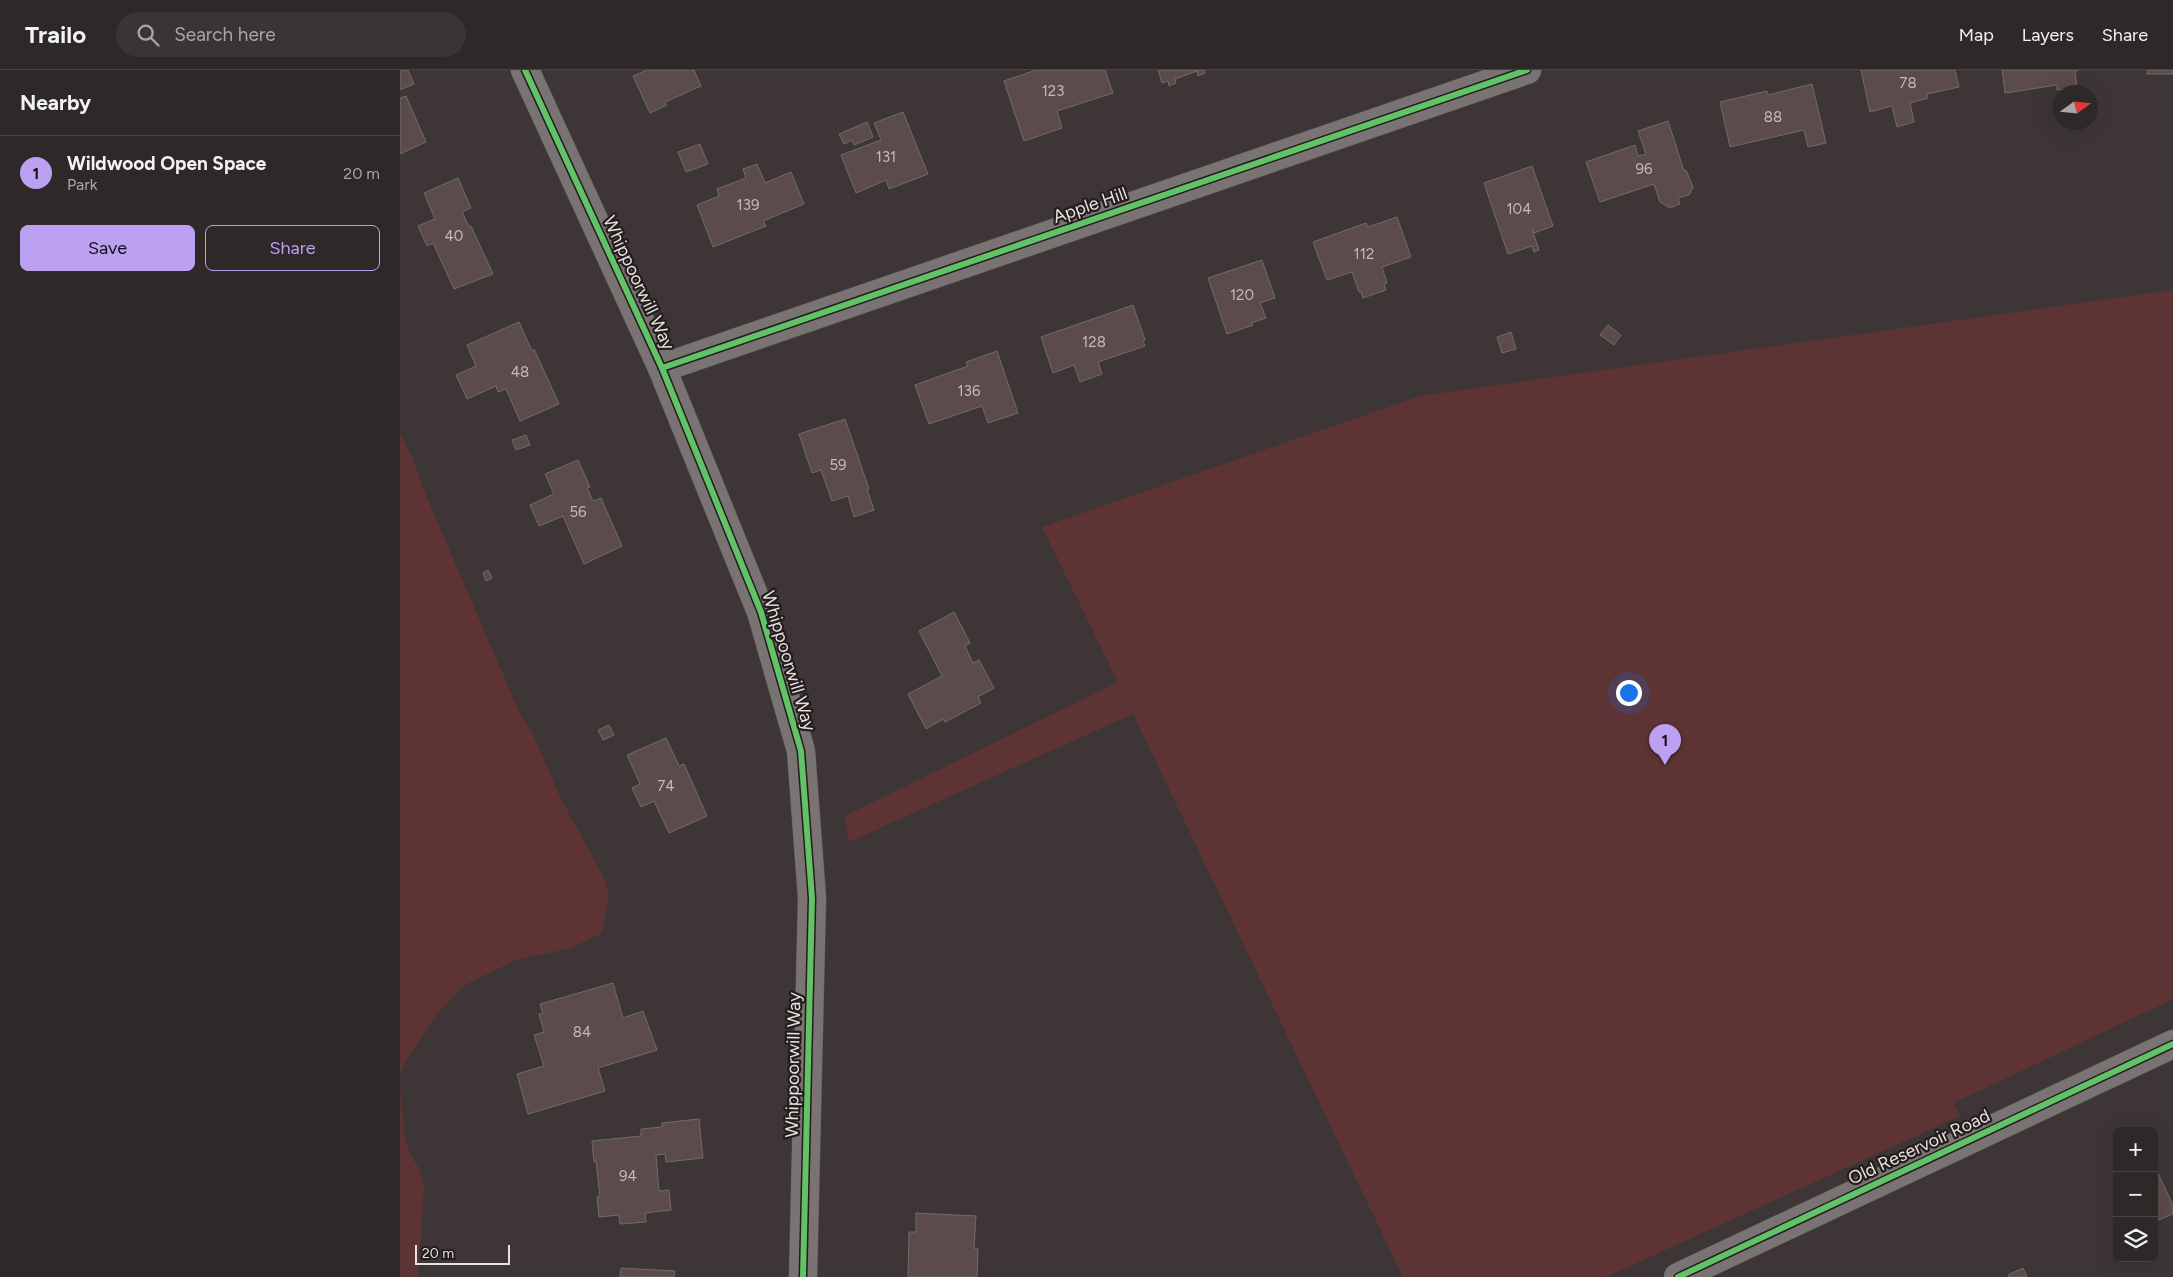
<!DOCTYPE html>
<html lang="en">
<head>
<meta charset="utf-8">
<style>
	:root { --surface:#2e2828; --page:#3a3434; --text:#f1f3f6; --muted:#a7a6a8; --line:#494445; --accent:#bca0f2 }
	body { margin:0; font-family:Figtree,sans-serif; background:var(--page); color:var(--text) }
	.controls { position:absolute; right:15px; bottom:15px; display:grid; overflow:hidden; border-radius:8px; box-shadow:0 5px 20px #0002 }
	.controls button { width:45px; height:45px; display:grid; place-items:center; padding:0; border:0; border-bottom:1px solid var(--line); background:var(--surface); color:var(--text); font:25px sans-serif }
	.compass { position:absolute; left:1653px; top:15px; width:45px; height:45px; border-radius:50%; background:var(--surface); box-shadow:0 5px 20px #0002; rotate:75deg }
	.scale { position:absolute; left:15px; bottom:12px; width:95px; box-sizing:border-box; padding-left:5px; border:2px solid #e8dfde; border-top:0; font-size:14px; line-height:18px; white-space:nowrap; color:#e8dfde; -webkit-text-stroke:4px #231d1d; paint-order:stroke }
	.you { position:absolute; left:1228px; top:622px; width:18px; height:18px; margin:-12px; border:4px solid #fff; border-radius:50%; background:#1a73e8; box-shadow:0 0 0 8px #1a73e833 }
	.badge { display:grid; place-items:center; width:32px; height:32px; border-radius:50%; background:var(--accent); color:#111; font-size:16px; font-weight:700 }
	.pin { position:absolute; translate:-50% -41px; filter:drop-shadow(0 1px 2px #0008) }
	.pin::after { content:''; position:absolute; top:26px; width:18px; height:15px; background:inherit; clip-path:polygon(0 0,100% 0,50% 100%) }
	.list { margin:0; padding:0; list-style:none }
	h2 { display:flex; justify-content:space-between; align-items:center; height:65px; margin:0; padding:0 20px; font-size:21px }
	h2 small { font-size:16px; font-weight:400; color:var(--muted) }
	.list li { display:grid; grid-template-columns:32px 1fr auto; gap:15px; align-items:center; box-sizing:border-box; height:75px; padding:0 20px; border-top:1px solid var(--line) }
	.list b { display:block; font-size:19px; white-space:nowrap }
	.list p { margin:0; font-size:16px; white-space:nowrap; color:var(--muted) }
	.list em { font-size:16px; font-style:normal; color:var(--muted) }
	.actions { display:flex; gap:10px; padding:15px 20px }
	.actions a { flex:1; padding:11px 0; border:1px solid var(--accent); border-radius:8px; text-align:center; font-size:18px; color:var(--accent) }
	.actions .main { background:var(--accent); color:#111 }
	.icon { flex:none; width:28px; height:28px; fill:none; stroke:currentColor; stroke-width:2; stroke-linecap:round; stroke-linejoin:round }
	.map { position:relative; flex:none; width:1773px; height:1207px; overflow:hidden }
	header { display:flex; align-items:center; gap:30px; box-sizing:border-box; height:70px; padding:0 25px; background:var(--surface); border-bottom:1px solid var(--line) }
	header strong { font-size:24px }
	nav { display:flex; gap:28px; margin-inline-start:auto; font-size:18px }
	.search { width:350px; height:45px; background:var(--page); display:flex; align-items:center; gap:12px; box-sizing:border-box; padding:0 18px; border-radius:28px; color:var(--muted); font-size:19px }
	main { display:flex }
	aside { flex:1; background:var(--surface) }
	.map>svg:first-child { display:block }
	.green { fill:#5e3333 }
	.building { fill:#5c4b4b; stroke:#716b6b }
	.lines { fill:none; stroke-linecap:round; stroke-linejoin:round }
	.minor-casing { stroke:#5b5554; stroke-width:29 }
	.minor { stroke:#797373; stroke-width:28 }
	.cycleway-casing { stroke:#231d1d; stroke-width:9 }
	.cycleway { stroke:#61c268; stroke-width:6 }
	.labels { text-anchor:middle; stroke-width:4.5; stroke-linejoin:round; paint-order:stroke }
	.number-label { font-size:15px; fill:#c5bab9 }
	.street-label { font-size:18px; fill:#e8dfde; stroke:#231d1d }
</style>
</head>
<body>
<header>
<strong>Trailo</strong>
<div class="search"><svg class="icon" aria-label="search" viewBox="0 0 24 24"><circle cx="10" cy="10" r="6"/><path d="M15 15l6 6"/></svg>Search here</div>
<nav><a>Map</a><a>Layers</a><a>Share</a></nav>
</header>
<main>
<aside>
<h2>Nearby<small></small></h2>
<ul class="list">
<li><span class="badge">1</span><div><b>Wildwood Open Space</b><p>Park</p></div><em>20 m</em></li>
</ul>
<div class="actions"><a class="main">Save</a><a>Share</a></div>
</aside>
<div class="map">
<svg width="1773" height="1207" viewBox="0 0 1773 1207">
	<rect width="100%" height="100%" fill="#3e3636"/>
	<g class="green">
		<polygon points="1773,220 1773,929 1554,1033 1560,1046 1206,1207 1003,1207 733,644 449,772 445,746 718,612 642,457 1020,326"/>
		<polygon points="0,364 12,387 25,423 118,639 133,665 161,729 203,806 209,822 202,863 171,878 116,890 63,916 43,937 29,955 2,998 0,1009"/>
		<polygon points="0,1017 5,1070 11,1086 20,1100 24,1115 18,1207 0,1207"/>
	</g>
	<g class="building">
		<polygon points="0,0 8,0 14,14 0,20"/>
		<polygon points="247,0 294,0 301,16 265,32 267,35 250,43 233,6"/>
		<polygon points="636,0 705,0 713,23 657,41 662,58 624,71 604,11"/>
		<polygon points="758,0 804,0 805,3 798,6 797,1 775,9 776,13 769,16 768,11 762,13"/>
		<polygon points="1461,0 1555,0 1559,17 1527,24 1528,28 1510,33 1514,52 1497,57 1492,36 1470,42"/>
		<polygon points="1602,0 1679,0 1675,1 1677,18 1657,20 1657,15 1605,23"/>
		<rect x="1747" y="0" width="26" height="4"/>
		<polygon points="1412,14 1426,73 1408,77 1404,60 1330,77 1320,32 1367,21 1368,25"/>
		<polygon points="6,26 26,72 0,84 0,28"/>
		<polygon points="503,42 528,104 489,119 486,110 456,123 441,85 481,70 474,53"/>
		<polygon points="1268,51 1284,101 1286,100 1293,117 1289,125 1278,128 1280,134 1270,138 1260,132 1254,114 1200,132 1186,92 1235,75 1238,86 1246,84 1238,61"/>
		<polygon points="467,52 473,67 454,75 452,70 444,74 439,64"/>
		<polygon points="300,74 308,94 286,102 278,82"/>
		<polygon points="357,94 365,113 391,102 404,134 363,151 366,156 313,177 297,135 319,126 317,119 346,108 343,99"/>
		<polygon points="1132,96 1153,156 1134,163 1132,159 1139,180 1134,182 1132,176 1108,184 1084,113"/>
		<polygon points="58,108 71,138 62,142 69,157 71,156 93,204 54,219 33,173 27,176 18,156 35,149 24,123"/>
		<polygon points="997,147 1011,187 982,197 987,213 984,214 986,220 963,228 961,222 959,222 952,202 927,210 913,172 966,153 968,157"/>
		<polygon points="862,190 875,228 860,233 866,248 851,253 853,255 827,264 808,208"/>
		<polygon points="733,235 745,270 743,271 745,276 698,292 702,304 680,312 674,295 653,303 641,267"/>
		<polygon points="119,252 132,281 134,279 159,334 120,351 106,319 98,322 96,316 67,329 56,305 76,296 67,275"/>
		<polygon points="1208,255 1221,265 1214,275 1200,265"/>
		<polygon points="1111,262 1116,279 1102,283 1097,267"/>
		<polygon points="597,281 618,343 588,353 582,336 529,354 515,315 568,296 566,292"/>
		<polygon points="445,349 469,419 467,419 474,440 454,447 448,426 432,431 421,400 412,403 399,364"/>
		<polygon points="126,365 130,375 116,380 112,370"/>
		<polygon points="178,390 190,417 187,418 193,431 201,428 222,476 184,494 163,446 139,456 130,435 154,424 145,404"/>
		<polygon points="88,500 92,508 86,511 83,503"/>
		<polygon points="554,542 570,573 565,576 573,593 579,590 594,618 578,627 581,633 545,652 543,649 526,659 508,624 542,606 519,561"/>
		<polygon points="209,655 214,665 203,670 198,660"/>
		<polygon points="266,668 279,696 284,694 307,746 269,763 254,731 241,737 232,718 240,714 227,685"/>
		<polygon points="213,913 223,948 243,941 257,980 198,998 205,1021 128,1044 117,1004 144,996 134,965 144,962 139,944 143,943 140,934"/>
		<polygon points="299,1049 303,1088 266,1092 265,1084 256,1085 259,1121 269,1120 271,1140 245,1143 246,1152 220,1154 219,1145 199,1147 197,1127 200,1127 196,1091 194,1092 192,1071 241,1066 241,1059 262,1057 262,1053"/>
		<polygon points="1754,1095 1773,1135 1773,1144 1754,1152"/>
		<polygon points="516,1143 576,1146 574,1178 578,1179 577,1207 508,1207 509,1162 516,1162"/>
		<polygon points="221,1198 275,1201 274,1207 220,1207"/>
		<polygon points="1623,1198 1627,1207 1609,1207 1608,1205"/>
	</g>
	<g class="lines">
		<defs>
			<g id="minor">
				<polyline points="125,0 262,298 361,542 401,681 412,828 403,1207"/>
				<polyline points="262,298 1127,0"/>
				<polyline points="1278,1207 1773,974"/>
			</g>
		</defs>
		<use href="#minor" class="minor-casing"/>
		<use href="#minor" class="minor"/>
		<defs>
			<g id="cycleway">
				<polyline points="125,0 262,298 361,542 401,681 412,828 403,1207"/>
				<polyline points="262,298 1127,0"/>
				<polyline points="1278,1207 1773,974"/>
			</g>
		</defs>
		<use href="#cycleway" class="cycleway-casing"/>
		<use href="#cycleway" class="cycleway"/>
	</g>
	<g class="labels">
		<g class="number-label">
			<text x="1508" y="18">78</text>
			<text x="653" y="26">123</text>
			<text x="1373" y="52">88</text>
			<text x="486" y="92">131</text>
			<text x="1244" y="104">96</text>
			<text x="348" y="140">139</text>
			<text x="1119" y="144">104</text>
			<text x="54" y="171">40</text>
			<text x="964" y="189">112</text>
			<text x="842" y="230">120</text>
			<text x="694" y="277">128</text>
			<text x="120" y="307">48</text>
			<text x="569" y="326">136</text>
			<text x="438" y="400">59</text>
			<text x="178" y="447">56</text>
			<text x="266" y="721">74</text>
			<text x="182" y="967">84</text>
			<text x="228" y="1111">94</text>
		</g>
		<g class="street-label">
			<text transform="translate(690 135) rotate(-19)" y="6">Apple Hill</text>
			<text transform="translate(239 213) rotate(65)" y="6">Whippoorwill Way</text>
			<text transform="translate(389 591) rotate(73)" y="6">Whippoorwill Way</text>
			<text transform="translate(393 995) rotate(-89)" y="6">Whippoorwill Way</text>
			<text transform="translate(1519 1077) rotate(-25)" y="6">Old Reservoir Road</text>
		</g>
	</g>
</svg>
<div class="controls">
<button>+</button>
<button>−</button>
<button><svg class="icon" aria-label="layers" viewBox="0 0 24 24"><path d="M12 4l9 5-9 5-9-5zM3 14l9 5 9-5"/></svg></button>
</div>
<svg class="compass" viewBox="-18 -18 36 36"><path d="M0-13l5 13h-10z" fill="#e53935"/><path d="M0 13l5-13h-10z" fill="#a7a6a8"/></svg>
<div class="scale">20 m</div>
<div class="you"></div>
<div class="pin badge" style="left:1265px;top:695px">1</div>
</div>
</main>
</body>
</html>
